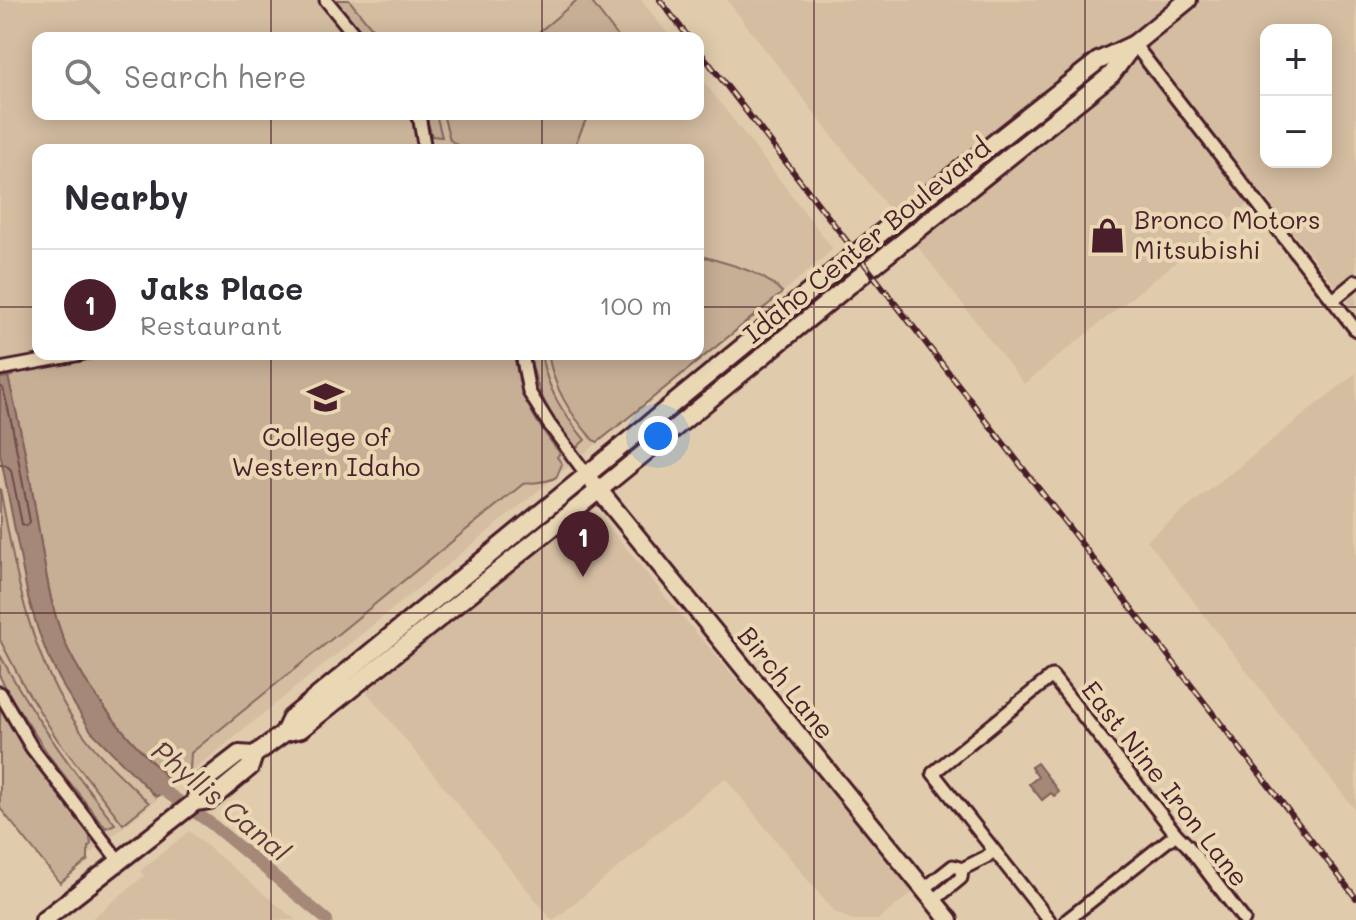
<!DOCTYPE html>
<html lang="en">
<head>
<meta charset="utf-8">
<style>
	:root { --surface:#fff; --page:#f7f7f7; --text:#2b2b33; --muted:#7c7c81; --line:#e1e1e2; --accent:#4a1f2b }
	body { margin:0; font-family:Mali,sans-serif; background:var(--page); color:var(--text) }
	.controls { position:absolute; right:24px; top:24px; display:grid; overflow:hidden; border-radius:16px; box-shadow:0 4px 20px #0003 }
	.controls button { width:72px; height:72px; display:grid; place-items:center; padding:0; border:0; border-bottom:2px solid var(--line); background:var(--surface); color:var(--text); font:40px sans-serif }
	.you { position:absolute; left:658px; top:436px; width:28px; height:28px; margin:-20px; border:6px solid #fff; border-radius:50%; background:#1a73e8; box-shadow:0 0 0 12px #1a73e833 }
	.badge { display:grid; place-items:center; width:52px; height:52px; border-radius:50%; background:var(--accent); color:#fff; font-size:26px; font-weight:700 }
	.pin { position:absolute; translate:-50% -66px; filter:drop-shadow(0 2px 4px #0008) }
	.pin::after { content:''; position:absolute; top:42px; width:28px; height:24px; background:inherit; clip-path:polygon(0 0,100% 0,50% 100%) }
	.list { margin:0; padding:0; list-style:none }
	h2 { display:flex; justify-content:space-between; align-items:center; height:104px; margin:0; padding:0 32px; font-size:34px }
	h2 small { font-size:26px; font-weight:400; color:var(--muted) }
	.list li { display:grid; grid-template-columns:52px 1fr auto; gap:24px; align-items:center; box-sizing:border-box; height:112px; padding:0 32px; border-top:2px solid var(--line) }
	.list b { display:block; font-size:30px; white-space:nowrap }
	.list p { margin:0; font-size:26px; white-space:nowrap; color:var(--muted) }
	.list em { font-size:26px; font-style:normal; color:var(--muted) }
	.icon { flex:none; width:44px; height:44px; fill:none; stroke:currentColor; stroke-width:2; stroke-linecap:round; stroke-linejoin:round }
	.map { position:relative; flex:none; width:1356px; height:920px; overflow:hidden }
	.search { position:absolute; background:var(--surface); box-shadow:0 4px 20px #0003; left:32px; top:32px; width:672px; height:88px; display:flex; align-items:center; gap:20px; box-sizing:border-box; padding:0 28px; border-radius:16px; color:var(--muted); font-size:30px }
	.panel { position:absolute; background:var(--surface); box-shadow:0 4px 20px #0003; left:32px; top:144px; width:672px; height:216px; border-radius:16px }
	.map>svg:first-child { display:block }
	.built { fill:#d4bda1; fill-rule:evenodd }
	.green { fill:#c7af96; stroke:#886760; stroke-width:2 }
	.water { fill:#a58878; stroke:#815e59; stroke-width:2 }
	.lines { fill:none; stroke-linecap:round; stroke-linejoin:round }
	.shore { stroke:#6e494a; stroke-width:2 }
	.canal { stroke:#a58878; stroke-width:12 }
	.street-casing { stroke:#4a1f2b; stroke-width:17 }
	.secondary-casing { stroke:#4a1f2b; stroke-width:22 }
	.street { stroke:#ead7b4; stroke-width:11 }
	.secondary { stroke:#ead7b4; stroke-width:16 }
	.rail-casing { stroke:#4a1f2b; stroke-width:6 }
	.rail { stroke:#ead7b4; stroke-width:3; stroke-dasharray:9; stroke-linecap:butt }
	.grid { fill:none; stroke:#4a1f2b; stroke-width:2; stroke-opacity:0.55 }
	.labels { text-anchor:middle; stroke-width:8; stroke-linejoin:round; paint-order:stroke }
	.poi-label { font-size:26px; fill:#4a1f2b; stroke:#ead7b4; text-anchor:start }
	.street-label { font-size:26px; fill:#4a1f2b; stroke:#ead7b4 }
	.water-label { font-size:28px; font-style:italic; fill:#61393e; stroke:#ead7b4 }
</style>
</head>
<body>
<div class="map">
<svg width="1356" height="920" viewBox="0 0 1356 920">
	<rect width="100%" height="100%" fill="#e0ccac"/>
	<filter id="ink" filterUnits="userSpaceOnUse"><feTurbulence type="fractalNoise" baseFrequency=".0125" numOctaves="2"/><feDisplacementMap in="SourceGraphic" scale="16" xChannelSelector="R" yChannelSelector="G"/><feConvolveMatrix kernelMatrix="1 2 1 2 8 2 1 2 1" color-interpolation-filters="sRGB"/></filter>
	<g filter="url(#ink)">
		<g class="built">
			<path d="M 0,0 L 641,0 L 671,38 L 38,38 L 38,114 L 698,114 L 698,74 L 833,249 L 780,295 L 89,855 L 86,863 L 60,883 L 0,808 ZM 38,150 L 698,150 L 698,354 L 38,354 Z"/>
			<path d="M 727,0 L 1356,0 L 1356,312 L 1262,193 L 1024,384 ZM 1266,30 L 1326,30 L 1326,162 L 1266,162 Z"/>
			<polygon points="1356,373 1356,811 1274,707 1147,540"/>
			<polygon points="589,511 595,512 601,517 673,606 790,741 912,893 878,920 853,920 834,912 725,778 646,842 647,844 554,920 552,920 365,690 582,514"/>
			<polygon points="189,831 289,915 296,920 90,920 144,876 140,871"/>
		</g>
		<g class="green">
			<polygon points="335,0 349,0 380,38 366,38"/>
			<polygon points="577,0 590,0 619,38 532,38"/>
			<polygon points="425,114 436,114 442,137 432,136"/>
			<polygon points="443,114 591,114 587,117 573,150 464,150 450,140"/>
			<path d="M 705,257 C 732,265 761,271 782,292 L 780,295 L 598,442 L 593,440 C 569,412 555,391 548,354 L 698,354 L 698,267 Z"/>
			<path d="M 121,354 L 514,354 C 521,397 532,419 560,453 L 557,457 L 562,464 C 560,468 559,472 557,476 C 551,483 532,482 523,484 L 191,753 L 190,770 L 173,784 C 135,745 100,709 74,661 C 49,617 45,563 36,514 C 29,468 19,422 8,377 L 14,375 L 14,373 Z"/>
			<path d="M 530,354 L 541,354 C 548,391 562,412 585,440 L 576,448 C 551,417 536,394 530,354 Z"/>
			<path d="M 0,488 C 16,575 29,657 81,731 C 100,758 126,780 149,803 L 123,824 L 57,739 L 24,686 L 0,640 Z"/>
			<path d="M 0,655 C 33,717 72,769 115,824 L 106,828 L 100,821 L 50,757 L 14,702 L 0,677 Z"/>
			<polygon points="0,707 25,751 89,833 91,844 88,847 88,860 60,883 0,808"/>
		</g>
		<g class="water">
			<path d="M 8,377 C 19,422 29,468 36,514 C 45,563 49,617 74,661 C 100,709 135,745 173,784 L 156,797 L 91,731 L 64,688 L 47,654 L 38,630 L 28,597 L 0,453 L 0,378 Z"/>
			<polygon points="1037,763 1059,792 1054,796 1051,793 1042,800 1029,784 1038,777 1031,767"/>
		</g>
		<g class="lines">
			<polyline class="shore" points="0,386 3,388 12,425 30,522 27,526 22,524 11,470 6,465 0,464"/>
			<polyline class="canal" points="155,781 163,790 209,822 327,920"/>
			<defs>
				<g id="street">
					<polyline points="326,0 357,38"/>
					<polyline points="1134,44 1356,330"/>
					<polyline points="416,114 420,121 425,150"/>
					<polyline points="1333,300 1356,281"/>
					<polyline points="522,354 529,392 549,424 587,475"/>
					<polyline points="0,369 81,354"/>
					<polyline points="0,693 32,748 119,861"/>
					<polyline points="924,889 953,866 962,869 986,857 993,851"/>
					<polyline points="933,901 961,878 962,869"/>
					<polyline points="1049,920 933,773 1052,676 1176,834 1188,846 1244,920"/>
					<polyline points="1067,920 1176,834"/>
				</g>
				<g id="secondary">
					<polyline points="594,484 949,920"/>
					<polyline points="284,733 291,718 898,219 1098,61 1134,44 1188,0"/>
					<polyline points="195,802 199,785 239,754 254,755"/>
					<polyline points="44,920 195,802 210,800 250,767 254,755 284,733 301,729 599,490 869,269 1111,75 1134,44"/>
				</g>
			</defs>
			<use href="#street" class="street-casing"/>
			<use href="#secondary" class="secondary-casing"/>
			<use href="#street" class="street"/>
			<use href="#secondary" class="secondary"/>
			<defs>
				<g id="rail">
					<polyline points="660,0 689,38"/>
					<polyline points="698,49 1356,898"/>
				</g>
			</defs>
			<use href="#rail" class="rail-casing"/>
			<use href="#rail" class="rail"/>
		</g>
	</g>
	<path class="grid" d="M 271,0 L 271,38M 542,0 L 542,38M 814,0 L 814,920M 1085,0 L 1085,920M 271,114 L 271,150M 542,114 L 542,150M 0,307 L 38,307M 698,307 L 1356,307M 271,354 L 271,920M 542,354 L 542,920M 0,613 L 1356,613"/>
	<defs>
		<symbol id="shop-bare" viewBox="-9 -9 18 18"><path d="M-5-2.5h2.3a2.7 3.5 0 0 1 5.4 0H5L5.5 6h-11ZM-1.5-2.5h3a1.5 2.3 0 0 0-3 0Z" fill="#4a1f2b" stroke="#ead7b4" stroke-width="2.5" paint-order="stroke"/></symbol>
		<symbol id="university-bare" viewBox="-9 -9 18 18"><path d="M0-5L7-2L0 1L-7-2ZM-4 1L0 2.5L4 1V4Q0 6-4 4Z" fill="#4a1f2b" stroke="#ead7b4" stroke-width="2.5" paint-order="stroke"/></symbol>
	</defs>
	<g fill-rule="evenodd">
		<use href="#shop-bare" x="1082" y="210" width="51" height="51"/>
		<use href="#university-bare" x="300" y="372" width="51" height="51"/>
	</g>
	<g class="labels">
		<g class="poi-label">
			<text x="1134" y="229">Bronco Motors<tspan x="1134" dy="30">Mitsubishi</tspan></text>
			<text x="326" y="446" text-anchor="middle">College of<tspan x="326" dy="30">Western Idaho</tspan></text>
		</g>
		<g class="street-label">
			<text transform="translate(867 241) rotate(-39)" y="9">Idaho Center Boulevard</text>
			<text transform="translate(786 683) rotate(51)" y="9">Birch Lane</text>
			<text transform="translate(1165 784) rotate(52)" y="9">East Nine Iron Lane</text>
		</g>
		<g class="water-label">
			<text transform="translate(221 801) rotate(40)" y="10">Phyllis Canal</text>
		</g>
	</g>
</svg>
<div class="controls">
<button>+</button>
<button>−</button>
</div>
<div class="you"></div>
<div class="pin badge" style="left:583px;top:577px">1</div>
<div class="search"><svg class="icon" aria-label="search" viewBox="0 0 24 24"><circle cx="10" cy="10" r="6"/><path d="M15 15l6 6"/></svg>Search here</div>
<section class="panel">
<h2>Nearby<small></small></h2>
<ul class="list">
<li><span class="badge">1</span><div><b>Jaks Place</b><p>Restaurant</p></div><em>100 m</em></li>
</ul>
</section>
</div>
</body>
</html>
